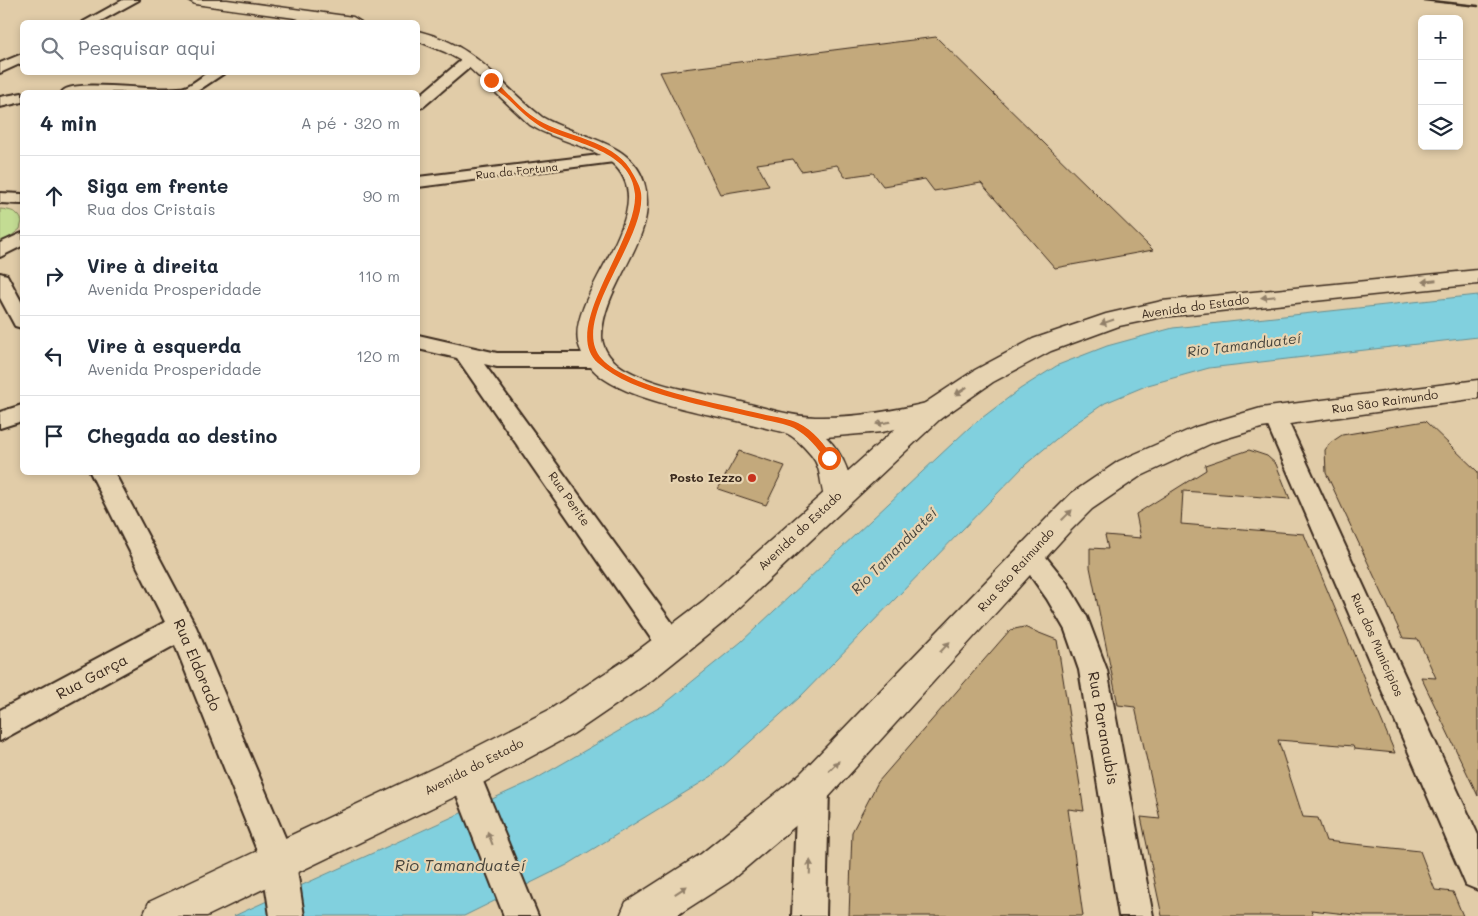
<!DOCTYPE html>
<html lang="pt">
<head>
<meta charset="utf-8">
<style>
	:root { --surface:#fff; --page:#f2f2f3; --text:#1f2937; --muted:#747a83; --line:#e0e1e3 }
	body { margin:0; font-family:Mali,sans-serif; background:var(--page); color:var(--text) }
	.controls { position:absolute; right:15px; top:15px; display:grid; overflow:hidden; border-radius:8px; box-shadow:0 2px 8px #0003 }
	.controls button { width:45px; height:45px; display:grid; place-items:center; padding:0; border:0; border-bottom:1px solid var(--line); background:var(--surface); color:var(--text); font:25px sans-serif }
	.stop { position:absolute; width:15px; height:15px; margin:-11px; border:4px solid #ea580c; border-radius:50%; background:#fff }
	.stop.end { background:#ea580c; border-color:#fff; box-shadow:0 1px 5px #0008 }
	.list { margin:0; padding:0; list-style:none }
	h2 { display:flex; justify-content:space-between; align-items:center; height:65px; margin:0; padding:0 20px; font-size:21px }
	h2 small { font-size:16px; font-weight:400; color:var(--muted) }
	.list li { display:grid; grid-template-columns:32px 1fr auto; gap:15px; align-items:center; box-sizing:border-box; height:80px; padding:0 20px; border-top:1px solid var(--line) }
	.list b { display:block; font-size:19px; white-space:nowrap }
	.list p { margin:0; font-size:16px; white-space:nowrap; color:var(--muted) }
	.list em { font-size:16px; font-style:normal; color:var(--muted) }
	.icon { flex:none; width:28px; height:28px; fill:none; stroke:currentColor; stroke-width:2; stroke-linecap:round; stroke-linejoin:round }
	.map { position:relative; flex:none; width:1478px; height:916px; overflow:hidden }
	.search { position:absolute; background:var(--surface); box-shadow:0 2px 8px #0003; left:20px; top:20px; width:400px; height:55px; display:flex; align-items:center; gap:12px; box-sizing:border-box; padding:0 18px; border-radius:8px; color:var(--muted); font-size:19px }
	.panel { position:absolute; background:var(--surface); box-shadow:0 2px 8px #0003; left:20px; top:90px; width:400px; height:385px; border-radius:8px }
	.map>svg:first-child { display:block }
	.green { fill:#c3dc93; stroke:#7f8358 }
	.water { fill:#81d0de; stroke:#658e91 }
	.building { fill:#c3a97b; stroke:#3b2a1e }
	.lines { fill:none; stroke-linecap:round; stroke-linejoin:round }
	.minor-casing { stroke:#3b2a1e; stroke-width:4 }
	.secondary-casing { stroke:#3b2a1e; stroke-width:3 }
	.trunk-casing { stroke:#3b2a1e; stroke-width:3 }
	.minor { fill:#e7d4b2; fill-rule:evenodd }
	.secondary { fill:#e7d4b2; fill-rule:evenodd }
	.trunk { fill:#e7d4b2; fill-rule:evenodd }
	.rail { stroke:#3b2a1e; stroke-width:2.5 }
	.oneway { fill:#917f68 }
	.route { fill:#ea580c }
	.poi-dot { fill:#c8321e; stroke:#e7d4b2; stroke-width:2 }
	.labels { text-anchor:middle; stroke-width:4.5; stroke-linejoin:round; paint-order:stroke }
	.far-street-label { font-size:11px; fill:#3b2a1e; stroke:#e7d4b2 }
	.street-label { font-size:12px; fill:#3b2a1e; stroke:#e7d4b2 }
	.poi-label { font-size:12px; font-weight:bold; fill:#3b2a1e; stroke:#e7d4b2; text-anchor:end }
	.water-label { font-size:14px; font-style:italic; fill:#46433b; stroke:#e7d4b2 }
	.near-street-label { font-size:15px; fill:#3b2a1e; stroke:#e7d4b2 }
	.near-water-label { font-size:16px; font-style:italic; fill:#46433b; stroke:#e7d4b2 }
</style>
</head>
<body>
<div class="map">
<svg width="1478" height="916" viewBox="0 0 1478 916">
	<rect width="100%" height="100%" fill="#e1cca8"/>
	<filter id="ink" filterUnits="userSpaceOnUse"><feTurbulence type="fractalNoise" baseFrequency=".02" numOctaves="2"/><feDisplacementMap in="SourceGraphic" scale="10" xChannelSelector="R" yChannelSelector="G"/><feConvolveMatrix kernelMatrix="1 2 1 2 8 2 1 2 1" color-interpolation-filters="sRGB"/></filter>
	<g filter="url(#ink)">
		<path class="green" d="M 0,209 C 10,210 18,211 22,221 L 20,229 L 0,245 Z"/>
		<polygon class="water" points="1478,295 1478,337 1209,368 1148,385 1105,403 1073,425 1026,464 800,697 712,776 567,865 464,916 234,916 534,780 662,706 741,642 970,427 1020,389 1058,365 1107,346 1173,328"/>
		<g class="building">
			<polygon points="936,37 1153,250 1055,268 981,183 934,191 925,179 883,186 873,173 845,177 837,165 801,171 793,159 757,164 769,186 720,194 660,72"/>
			<polygon points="1425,421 1478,472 1478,796 1421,677 1436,678 1418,639 1403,638 1326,473 1325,450 1330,443 1342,435"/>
			<polygon points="1249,450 1267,456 1276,464 1290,499 1183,491 1181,524 1304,534 1395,753 1354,749 1353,746 1278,740 1303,817 1318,818 1326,841 1420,851 1435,890 1453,892 1463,916 1364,916 1311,910 1313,916 1162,916 1141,817 1160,819 1135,707 1118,705 1090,567 1090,548 1108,549 1105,535 1141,538 1136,514 1206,470 1205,465"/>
			<polygon points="739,451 785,466 766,505 718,489"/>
			<polygon points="1024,627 1057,640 1084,811 1068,809 1083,916 849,916 852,832 878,782 1010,630"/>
		</g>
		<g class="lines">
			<defs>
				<g id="minor">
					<polygon points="123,0 139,0 99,22 83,22"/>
					<path d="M 310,12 L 315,13 L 317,16 C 311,24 301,23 292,22 Z"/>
					<polygon points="22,54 22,63 0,73 0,63"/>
					<polygon points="470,56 477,60 475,63 423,107 418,108 418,97 465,57"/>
					<path d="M 208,72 L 226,72 L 196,92 L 62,92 C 72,77 166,94 185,87 C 193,84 201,77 208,72 Z"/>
					<polygon points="22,93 22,102 0,107 0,97"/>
					<polygon points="616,153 622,155 624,158 622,161 418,187 418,177"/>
					<polygon points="0,193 22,194 22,204 0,203"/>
					<polygon points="22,233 22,246 0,257 0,243"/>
					<polygon points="0,273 7,275 22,303 22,328 15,326 0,298"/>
					<polygon points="418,335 497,353 598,353 606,355 609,360 606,365 598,367 497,367 484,364 681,635 685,644 681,653 671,657 661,653 457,358 418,349"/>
					<polygon points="22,405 22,421 0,428 0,412"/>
					<polygon points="1275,409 1283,411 1286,417 1478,835 1478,890 1466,885 1264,417 1267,411"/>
					<polygon points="90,472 114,472 196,627 296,863 304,916 270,916 262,863 175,645 0,741 0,710 165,622"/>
					<polygon points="1029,544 1038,547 1067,583 1087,617 1107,670 1153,916 1119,916 1079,670 1065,630 1047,599 1016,555 1020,547"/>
					<polygon points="464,757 475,762 538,916 504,916 448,773 453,762"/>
					<polygon points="813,771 824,776 829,787 826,916 792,916 797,787 802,776"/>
				</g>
				<g id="secondary">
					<polygon points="188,0 227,0 353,17 361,22 324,22 195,4"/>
					<path d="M 418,31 C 481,47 495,81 542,117 C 575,137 631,140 644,182 C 661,237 603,282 602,336 C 602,350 613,362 625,369 C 659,388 700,392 737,401 C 764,407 788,416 815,417 C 854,418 893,411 931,402 L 940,405 L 944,412 L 940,419 L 882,432 L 826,437 C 842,452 858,483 847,504 L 837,507 L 827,504 C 819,488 823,469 811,455 C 805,448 796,438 788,434 C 782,431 773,430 766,428 C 722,415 617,402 590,366 C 585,359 580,351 578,342 C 569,291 665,209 612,163 C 589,144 555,141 530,125 L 463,62 L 445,52 L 418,41 Z"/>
				</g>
				<g id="trunk">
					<polygon points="1478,270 1478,284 1162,317 1119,326 1051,351 993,382 940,419 725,621 652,680 573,734 477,786 207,916 143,916 149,902 451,760 549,710 628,658 703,601 922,405 975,370 1033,339 1106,314 1162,301"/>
					<polygon points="1478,380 1478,398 1261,428 1214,442 1139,477 1092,509 1069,532 826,800 729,882 676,916 620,916 626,902 701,854 800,774 1049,516 1072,493 1119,461 1196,427 1261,408"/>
				</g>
			</defs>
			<use href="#minor" class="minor-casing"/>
			<use href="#secondary" class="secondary-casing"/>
			<use href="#trunk" class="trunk-casing"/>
			<use href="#minor" class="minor"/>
			<use href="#secondary" class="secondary"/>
			<use href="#trunk" class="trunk"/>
			<polyline class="rail" points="1423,0 1478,6"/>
		</g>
		<defs><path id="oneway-solid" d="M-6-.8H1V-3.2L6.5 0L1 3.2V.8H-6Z" transform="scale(1.25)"/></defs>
		<g class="oneway">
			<use href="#oneway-solid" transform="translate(1429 281) rotate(174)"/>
			<use href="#oneway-solid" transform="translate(1268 297) rotate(174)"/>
			<use href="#oneway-solid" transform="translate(1107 322) rotate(161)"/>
			<use href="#oneway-solid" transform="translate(961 391) rotate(147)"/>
			<use href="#oneway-solid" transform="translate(883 423) rotate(171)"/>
			<use href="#oneway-solid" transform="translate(1067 515) rotate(-45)"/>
			<use href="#oneway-solid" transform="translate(945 647) rotate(-47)"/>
			<use href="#oneway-solid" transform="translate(834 766) rotate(-45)"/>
			<use href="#oneway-solid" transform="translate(490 838) rotate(-111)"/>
			<use href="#oneway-solid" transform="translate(810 867) rotate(-88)"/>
			<use href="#oneway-solid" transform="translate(681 890) rotate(-33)"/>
		</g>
	</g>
	<path class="route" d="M 489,79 L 493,79 C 507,92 521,110 538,120 C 566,137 612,140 630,169 C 634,176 640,185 641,193 C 647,240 567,321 602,359 C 628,388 726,405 766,415 C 776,417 789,419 798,423 C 813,430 825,445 833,458 L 832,460 L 826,460 C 818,448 807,435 794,428 C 784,423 769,421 757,418 C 712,407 632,394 598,363 C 559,329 638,240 635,194 C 632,150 575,144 545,129 C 530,121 519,109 507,98 C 501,93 491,86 489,79 Z"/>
	<circle class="poi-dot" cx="752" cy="478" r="5"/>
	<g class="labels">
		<g class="far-street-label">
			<text transform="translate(517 171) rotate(-6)" y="4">Rua da Fortuna</text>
		</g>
		<g class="street-label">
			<text transform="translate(1195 307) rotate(-8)" y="4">Avenida do Estado</text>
			<text transform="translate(1385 402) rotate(-8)" y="4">Rua São Raimundo</text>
			<text transform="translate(569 499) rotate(55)" y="4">Rua Perite</text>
			<text transform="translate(800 531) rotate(-43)" y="4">Avenida do Estado</text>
			<text transform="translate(1016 570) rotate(-48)" y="4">Rua São Raimundo</text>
			<text transform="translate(1377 645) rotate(66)" y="4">Rua dos Municípios</text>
			<text transform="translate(474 767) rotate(-27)" y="4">Avenida do Estado</text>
		</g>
		<g class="poi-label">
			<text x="742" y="482">Posto Iezzo</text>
		</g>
		<g class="water-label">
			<text transform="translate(1244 345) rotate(-7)" y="5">Rio Tamanduateí</text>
			<text transform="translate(894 551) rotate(-45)" y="5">Rio Tamanduateí</text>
		</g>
		<g class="near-street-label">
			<text transform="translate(197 665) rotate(67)" y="5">Rua Eldorado</text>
			<text transform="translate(92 677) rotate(-28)" y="5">Rua Garça</text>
			<text transform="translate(1103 728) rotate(80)" y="5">Rua Paranaubis</text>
		</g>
		<g class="near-water-label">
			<text x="460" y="871">Rio Tamanduateí</text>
		</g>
	</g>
</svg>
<div class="controls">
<button>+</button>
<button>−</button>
<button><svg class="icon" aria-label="layers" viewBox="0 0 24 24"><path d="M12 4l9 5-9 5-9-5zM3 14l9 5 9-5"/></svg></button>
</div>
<div class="stop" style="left:829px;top:458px"></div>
<div class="stop end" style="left:491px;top:80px"></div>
<div class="search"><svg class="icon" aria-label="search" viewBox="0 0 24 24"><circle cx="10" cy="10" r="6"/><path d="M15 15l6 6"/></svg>Pesquisar aqui</div>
<section class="panel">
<h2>4 min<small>A pé · 320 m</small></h2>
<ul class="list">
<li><svg class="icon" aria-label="ahead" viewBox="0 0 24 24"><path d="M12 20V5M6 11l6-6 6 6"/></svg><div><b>Siga em frente</b><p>Rua dos Cristais</p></div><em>90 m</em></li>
<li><svg class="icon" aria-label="right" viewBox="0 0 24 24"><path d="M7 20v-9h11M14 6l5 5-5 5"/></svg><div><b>Vire à direita</b><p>Avenida Prosperidade</p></div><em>110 m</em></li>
<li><svg class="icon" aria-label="left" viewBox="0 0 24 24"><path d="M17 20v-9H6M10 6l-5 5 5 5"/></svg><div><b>Vire à esquerda</b><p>Avenida Prosperidade</p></div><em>120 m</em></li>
<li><svg class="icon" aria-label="arrive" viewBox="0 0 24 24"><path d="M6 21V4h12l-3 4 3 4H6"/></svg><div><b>Chegada ao destino</b></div></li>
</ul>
</section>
</div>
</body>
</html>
